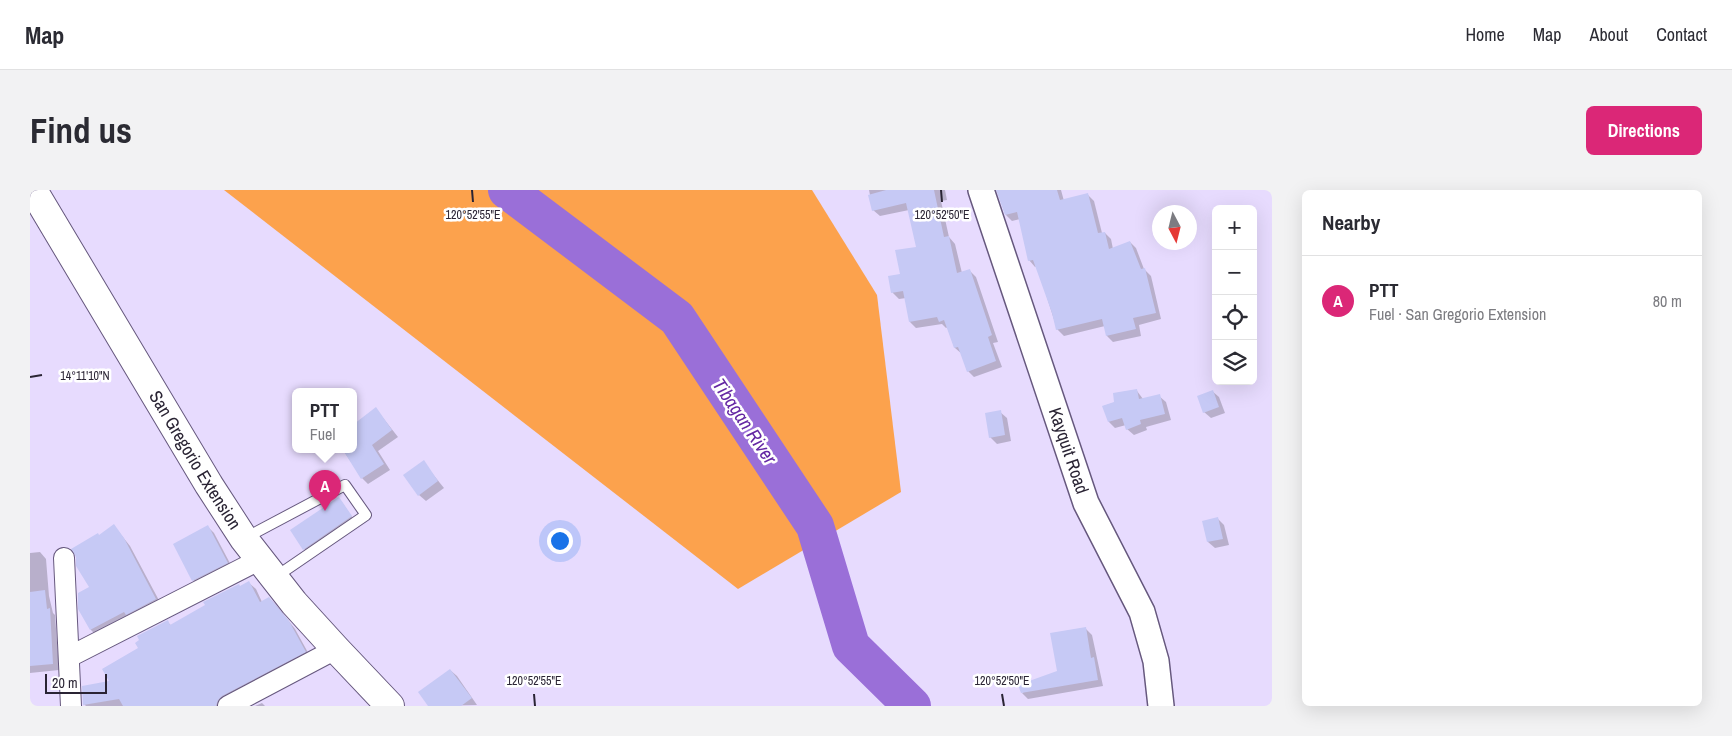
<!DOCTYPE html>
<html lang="en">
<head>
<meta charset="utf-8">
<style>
	:root { --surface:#fff; --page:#f2f2f3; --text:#2b2b33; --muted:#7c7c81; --line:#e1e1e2; --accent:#db2777 }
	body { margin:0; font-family:"Archivo Narrow",sans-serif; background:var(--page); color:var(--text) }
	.controls { position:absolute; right:15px; top:15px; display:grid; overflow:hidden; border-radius:8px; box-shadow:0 5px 20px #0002 }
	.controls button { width:45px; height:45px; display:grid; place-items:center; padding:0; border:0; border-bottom:1px solid var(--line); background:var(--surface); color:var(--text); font:25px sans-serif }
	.compass { position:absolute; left:1122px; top:15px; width:45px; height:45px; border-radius:50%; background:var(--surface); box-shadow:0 5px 20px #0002; rotate:173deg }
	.scale { position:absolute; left:15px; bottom:12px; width:62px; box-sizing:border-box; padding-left:5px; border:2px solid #2a2434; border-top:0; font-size:14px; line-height:18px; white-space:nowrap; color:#2a2434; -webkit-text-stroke:4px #fff; paint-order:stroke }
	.you { position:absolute; left:529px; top:350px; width:18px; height:18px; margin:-12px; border:4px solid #fff; border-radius:50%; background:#1a73e8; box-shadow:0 0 0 8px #1a73e833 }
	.badge { display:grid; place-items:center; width:32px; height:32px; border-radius:50%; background:var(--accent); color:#fff; font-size:16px; font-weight:700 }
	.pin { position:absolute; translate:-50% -41px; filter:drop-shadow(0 1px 2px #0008) }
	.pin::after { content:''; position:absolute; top:26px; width:18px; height:15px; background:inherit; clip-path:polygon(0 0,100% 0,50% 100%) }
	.popup { position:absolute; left:262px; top:198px; width:65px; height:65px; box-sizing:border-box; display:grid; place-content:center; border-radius:8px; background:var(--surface); filter:drop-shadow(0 1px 4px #0005); font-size:16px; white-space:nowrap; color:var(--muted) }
	.popup b { font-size:19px; color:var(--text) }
	.popup::after { content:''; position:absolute; left:50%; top:100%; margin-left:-10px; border:10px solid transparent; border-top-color:var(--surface) }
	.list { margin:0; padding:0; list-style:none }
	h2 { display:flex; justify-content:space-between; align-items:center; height:65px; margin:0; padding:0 20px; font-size:21px }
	h2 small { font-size:16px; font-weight:400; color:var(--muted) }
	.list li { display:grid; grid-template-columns:32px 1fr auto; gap:15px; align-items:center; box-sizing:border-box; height:90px; padding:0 20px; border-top:1px solid var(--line) }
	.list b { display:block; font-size:19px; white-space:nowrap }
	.list p { margin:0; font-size:16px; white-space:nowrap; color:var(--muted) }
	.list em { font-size:16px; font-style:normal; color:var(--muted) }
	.icon { flex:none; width:28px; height:28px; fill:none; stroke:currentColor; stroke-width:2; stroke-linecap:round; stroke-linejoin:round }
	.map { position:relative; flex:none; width:1242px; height:516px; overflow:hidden; border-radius:8px }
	header { display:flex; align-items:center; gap:30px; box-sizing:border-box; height:70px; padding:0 25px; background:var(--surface); border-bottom:1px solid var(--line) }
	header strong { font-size:24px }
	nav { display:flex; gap:28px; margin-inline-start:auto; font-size:18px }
	.intro { display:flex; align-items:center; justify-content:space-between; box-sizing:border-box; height:120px; padding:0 30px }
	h1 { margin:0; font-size:35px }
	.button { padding:12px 22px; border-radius:8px; background:var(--accent); color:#fff; font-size:18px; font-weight:700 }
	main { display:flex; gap:30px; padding:0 30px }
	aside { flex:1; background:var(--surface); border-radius:8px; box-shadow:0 5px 20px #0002 }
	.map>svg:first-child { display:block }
	.green { fill:#fca24d }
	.shadow { fill:#0003 }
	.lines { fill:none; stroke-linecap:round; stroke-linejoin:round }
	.river { stroke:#9a6fd8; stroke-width:38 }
	.building { fill:#c6c9f5 }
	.service-casing { stroke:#66587e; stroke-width:12 }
	.minor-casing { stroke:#66587e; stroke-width:22 }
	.tertiary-casing { stroke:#66587e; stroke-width:28 }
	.secondary-casing { stroke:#66587e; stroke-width:30 }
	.service { stroke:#fff; stroke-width:10 }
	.minor { stroke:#fff; stroke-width:20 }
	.tertiary { stroke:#fff; stroke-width:25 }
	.secondary { stroke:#fff; stroke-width:28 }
	.ticks { fill:none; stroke:#2a2434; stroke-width:2 }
	.labels { text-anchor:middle; stroke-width:5; stroke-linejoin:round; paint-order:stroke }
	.street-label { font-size:18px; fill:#2a2434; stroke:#fff }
	.water-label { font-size:19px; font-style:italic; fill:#6427a3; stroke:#fff }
	.ticks-label { font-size:12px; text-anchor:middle; fill:#2a2434; stroke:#fff; stroke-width:5; stroke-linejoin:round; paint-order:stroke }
</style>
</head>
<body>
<header>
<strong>Map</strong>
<nav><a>Home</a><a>Map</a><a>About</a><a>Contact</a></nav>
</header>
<div class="intro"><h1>Find us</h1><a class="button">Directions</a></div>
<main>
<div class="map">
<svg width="1242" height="516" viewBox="0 0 1242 516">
	<rect width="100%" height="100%" fill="#e7dbfe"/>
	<polygon class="green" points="194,0 782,0 847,105 871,302 708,399"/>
	<g class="shadow">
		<polygon points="839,0 915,0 917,10 911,11 919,47 925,54 932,83 940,81 946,87 968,152 963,153 972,177 944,187 938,181 932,164 925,158 918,137 916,138 912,134 886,138 880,132 876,108 869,109 862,102 887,58 879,20 850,26 843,20"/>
		<polygon points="967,0 1031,0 1034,11 1058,5 1064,11 1072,43 1075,43 1081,49 1083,59 1100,52 1106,58 1114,79 1121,86 1131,129 1109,135 1111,146 1083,152 1077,146 1075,136 1034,146 1027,139 1007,76 1005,77 999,70 990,29 982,31 976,25"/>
		<polygon points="1107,201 1113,209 1129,206 1136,212 1141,230 1116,237 1117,240 1104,245 1097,239 1096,235 1085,238 1079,232 1074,216 1086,212"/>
		<polygon points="1182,201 1189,207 1195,223 1181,228 1174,222"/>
		<polygon points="346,219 368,247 348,261 360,280 338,294 332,288 313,260 324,260 324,235"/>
		<polygon points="970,222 977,228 981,251 967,254 960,247"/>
		<polygon points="393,272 414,298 396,311 389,305"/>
		<polygon points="311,311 324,330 277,362 274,359"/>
		<polygon points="1188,329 1194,335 1199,355 1185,358 1178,352 1174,332"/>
		<polygon points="84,336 100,356 132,416 67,446 61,440 50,419 61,397 69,346"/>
		<polygon points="178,337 184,343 203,379 169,397 163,390"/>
		<polygon points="10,362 16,369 19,406 23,423 25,425 29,480 0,483 0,363"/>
		<polygon points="219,393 226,399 232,412 239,408 246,415 265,439 281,468 194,516 56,516 54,514 81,492 110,459 137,432 142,436"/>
		<polygon points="1055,438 1062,445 1073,496 998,509 992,503 1028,482"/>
		<polygon points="420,480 427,486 447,515 399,516"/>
		<polygon points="232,513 235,516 225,516"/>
	</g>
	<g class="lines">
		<polyline class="river" points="477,0 647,128 785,336 821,456 882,516"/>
	</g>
	<g class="building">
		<polygon points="856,0 904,0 914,47 919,46 927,83 940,79 962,145 958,147 966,171 937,182 928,157 924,158 914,130 909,132 907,127 879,132 873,101 861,103 858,86 870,84 865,60 886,57 876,13 842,21 838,5"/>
		<polygon points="966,0 1027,0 1030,10 1058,3 1068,43 1075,42 1079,59 1100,51 1111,79 1115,78 1126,123 1103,128 1106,139 1076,146 1072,129 1026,140 1022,123 1003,70 998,71 987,22 975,25"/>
		<polygon points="1107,199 1109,209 1130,204 1135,224 1110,230 1111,234 1096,240 1092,228 1078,232 1072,216 1084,212 1083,203"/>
		<polygon points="1183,200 1189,217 1173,223 1167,206"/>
		<polygon points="346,217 362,240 342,255 354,274 331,289 313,260 324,260 324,234"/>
		<polygon points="971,220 975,245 959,248 955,223"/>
		<polygon points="394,270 408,291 388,306 373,285"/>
		<polygon points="309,307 322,326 273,360 260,340"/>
		<polygon points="1188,327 1193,349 1177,352 1172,331"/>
		<polygon points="84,334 94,348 126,409 96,425 94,422 60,440 48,419 48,403 59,397 46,376 46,367 41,359 68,343 69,345"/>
		<polygon points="178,335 198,373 162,391 143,354"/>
		<polygon points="219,391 230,412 239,407 259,431 276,462 192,506 188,510 186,516 93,516 89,509 53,515 52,496 79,491 72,479 108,458 105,453 109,450 107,446 138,430 140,435 175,415 173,412 209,394 210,396"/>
		<polygon points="15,400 17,419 20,418 23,474 0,476 0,402"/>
		<polygon points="1056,437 1061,468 1064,467 1068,490 991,503 988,495 1027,481 1020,443"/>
		<polygon points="420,479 442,508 431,516 398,516 388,502"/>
	</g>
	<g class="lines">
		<defs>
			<polyline id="service" points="215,348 315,295 336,325 244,388"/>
			<g id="minor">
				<polyline points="34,368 41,516"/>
				<polyline points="39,467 229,370"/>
				<polyline points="198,516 306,459"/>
			</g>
			<g id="tertiary">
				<path id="s1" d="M 951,0 L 1056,313 L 1112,422 L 1126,471 L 1131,516"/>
			</g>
			<g id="secondary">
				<path id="s2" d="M 3,0 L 179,295 L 214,349 L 264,413 L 306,459 L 360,516"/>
			</g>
		</defs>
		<use href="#service" class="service-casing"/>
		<use href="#minor" class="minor-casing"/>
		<use href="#tertiary" class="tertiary-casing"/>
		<use href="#secondary" class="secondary-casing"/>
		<use href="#service" class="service"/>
		<use href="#minor" class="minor"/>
		<use href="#tertiary" class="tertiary"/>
		<use href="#secondary" class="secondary"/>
	</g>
	<path class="ticks" d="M 442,0 L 443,12M 911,0 L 912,12M 0,187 L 12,185M 504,504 L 505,516M 972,504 L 974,516"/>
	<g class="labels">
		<g class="street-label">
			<text dy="6" stroke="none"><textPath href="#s1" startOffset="275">Kayquit Road</textPath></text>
			<text dy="6" stroke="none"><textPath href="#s2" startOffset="315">San Gregorio Extension</textPath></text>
		</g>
		<g class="water-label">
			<text transform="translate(715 231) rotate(56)" y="7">Tibagan River</text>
		</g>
	</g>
	<g class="ticks-label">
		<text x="443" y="29">120°52'55"E</text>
		<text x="912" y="29">120°52'50"E</text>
		<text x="55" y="190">14°11'10"N</text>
		<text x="504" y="495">120°52'55"E</text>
		<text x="972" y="495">120°52'50"E</text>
	</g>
</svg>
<div class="controls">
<button>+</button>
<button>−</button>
<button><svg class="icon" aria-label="locate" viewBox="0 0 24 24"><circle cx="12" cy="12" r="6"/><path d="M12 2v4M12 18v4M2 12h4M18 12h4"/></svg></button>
<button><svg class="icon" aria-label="layers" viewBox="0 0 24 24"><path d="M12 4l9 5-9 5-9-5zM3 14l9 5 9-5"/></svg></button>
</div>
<svg class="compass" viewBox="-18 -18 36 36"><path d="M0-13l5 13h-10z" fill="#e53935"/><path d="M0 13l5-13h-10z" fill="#7c7c81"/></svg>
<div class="scale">20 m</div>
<div class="you"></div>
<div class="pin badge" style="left:295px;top:321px">A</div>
<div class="popup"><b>PTT</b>Fuel</div>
</div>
<aside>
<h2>Nearby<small></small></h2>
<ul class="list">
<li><span class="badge">A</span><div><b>PTT</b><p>Fuel · San Gregorio Extension</p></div><em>80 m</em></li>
</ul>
</aside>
</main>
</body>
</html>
